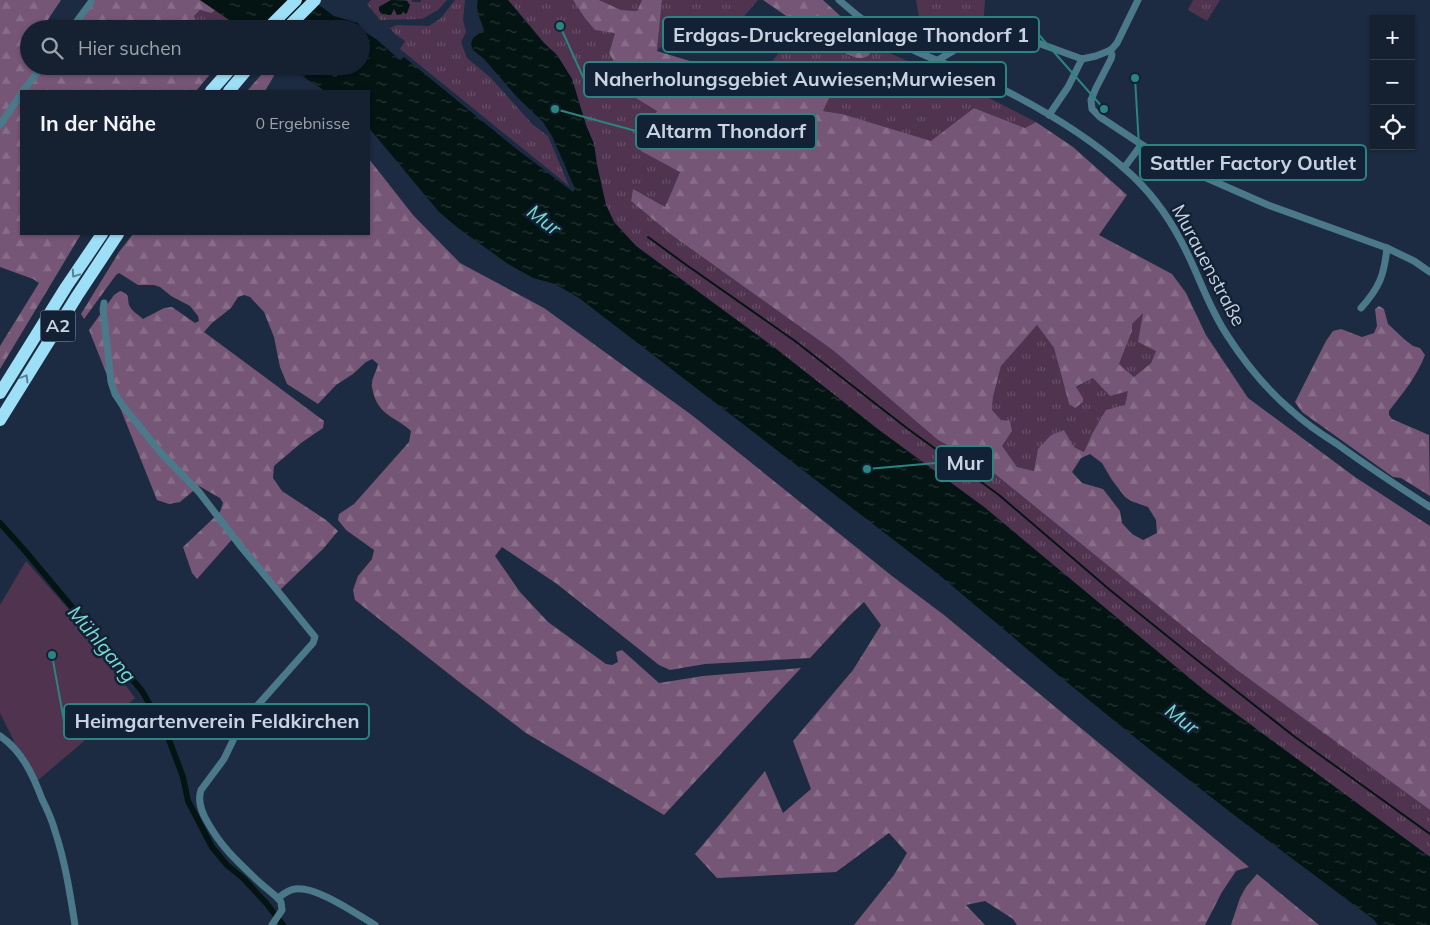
<!DOCTYPE html>
<html lang="de">
<head>
<meta charset="utf-8">
<style>
	:root { --surface:#152031; --page:#1e2839; --text:#f1f3f6; --muted:#9da3ab; --line:#343e4d }
	body { margin:0; font-family:Mulish,sans-serif; background:var(--page); color:var(--text) }
	.controls { position:absolute; right:15px; top:15px; display:grid; overflow:hidden; border-radius:0px; box-shadow:0 1px 4px #0004 }
	.controls button { width:45px; height:45px; display:grid; place-items:center; padding:0; border:0; border-bottom:1px solid var(--line); background:var(--surface); color:var(--text); font:25px sans-serif }
	.list { margin:0; padding:0; list-style:none }
	h2 { display:flex; justify-content:space-between; align-items:center; height:65px; margin:0; padding:0 20px; font-size:21px }
	h2 small { font-size:16px; font-weight:400; color:var(--muted) }
	.icon { flex:none; width:28px; height:28px; fill:none; stroke:currentColor; stroke-width:2; stroke-linecap:round; stroke-linejoin:round }
	.map { position:relative; flex:none; width:1430px; height:925px; overflow:hidden }
	.search { position:absolute; background:var(--surface); box-shadow:0 1px 4px #0004; left:20px; top:20px; width:350px; height:55px; display:flex; align-items:center; gap:12px; box-sizing:border-box; padding:0 18px; border-radius:28px; color:var(--muted); font-size:19px }
	.panel { position:absolute; background:var(--surface); box-shadow:0 1px 4px #0004; left:20px; top:90px; width:350px; height:145px; border-radius:0px }
	.map>svg:first-child { display:block }
	.grass { fill:url(#grass-tufts) }
	.forest { fill:url(#forest-firs); fill-rule:evenodd }
	.garden { fill:#4f334f }
	.water { fill:url(#water-ripples) }
	.lines { fill:none; stroke-linecap:round; stroke-linejoin:round }
	.stream { stroke:#031413; stroke-width:2 }
	.canal { stroke:#031413; stroke-width:6 }
	.street { stroke:#4b7989; stroke-width:7 }
	.highway { stroke:#9ddff7; stroke-width:12 }
	.oneway { stroke:#588096 }
	.labels { text-anchor:middle; stroke-width:5; stroke-linejoin:round; paint-order:stroke }
	.shield { fill:#132136; stroke:#929dad; stroke-width:1 }
	.shield-label { font-size:18px; font-weight:bold; fill:#c8d2e0 }
	.street-label { font-size:19px; fill:#c8d2e0; stroke:#132136 }
	.water-label { font-size:20px; font-style:italic; fill:#78d9cf; stroke:#132136 }
	.leader { fill:none; stroke:#2b847f; stroke-width:2 }
	.callout-dot { fill:#2b847f; stroke:#132136; stroke-width:2 }
	.callout { fill:#132136; stroke:#2b847f; stroke-width:2 }
	.callout-label { font-size:20px; text-anchor:middle; font-weight:bold; fill:#c8d2e0 }
</style>
</head>
<body>
<div class="map">
<svg width="1430" height="925" viewBox="0 0 1430 925">
	<defs>
		<pattern id="grass-tufts" width="24" height="20" patternUnits="userSpaceOnUse" patternTransform="scale(1.25)"><rect width="24" height="20" fill="#4f334f"/><path d="M3 7l-1-3M5 7V3M7 7l1-3M15 17l-1-3M17 17v-4M19 17l1-3" fill="none" stroke="#675068"/></pattern>
		<pattern id="forest-firs" width="22" height="20" patternUnits="userSpaceOnUse" patternTransform="scale(1.25)"><rect width="22" height="20" fill="#765676"/><path d="M5 1l3.5 6h-7zM16 11l3.5 6h-7z" fill="#886d89"/></pattern>
		<pattern id="water-ripples" width="26" height="14" patternUnits="userSpaceOnUse" patternTransform="scale(1.25)"><rect width="26" height="14" fill="#031413"/><path d="M2 4q2-2 4 0t4 0M15 11q2-2 4 0t4 0" fill="none" stroke="#263535"/></pattern>
	</defs>
	<rect width="100%" height="100%" fill="#1c2b41"/>
	<g class="grass">
		<polygon points="371,0 391,0 379,7 381,14 391,15 393,9 403,11 407,1 406,0 412,0 412,2 421,2 421,0 447,0 438,10 422,19 380,20 367,4"/>
		<polygon points="455,0 465,0 463,20 466,32 461,42 467,58 491,78 532,124 548,136 569,186 400,49 405,41 395,34 390,28 397,25 429,26 441,18"/>
		<polygon points="508,0 573,0 584,17 615,33 609,53 619,71 624,91 657,111 639,142 680,172 665,207 633,190 631,201 673,236 834,351 938,440 985,466 1237,670 1430,810 1430,857 1205,691 984,507 879,430 775,348 636,246 614,222 606,205 597,165 594,144 586,126 572,79 557,55 544,43"/>
		<polygon points="599,0 642,0 637,11 621,10"/>
		<polygon points="662,0 758,0 714,51 672,37 657,51"/>
		<polygon points="916,0 985,0 983,28 979,32 960,40 939,40 922,34"/>
		<polygon points="1193,0 1220,0 1207,21 1188,10"/>
		<polygon points="200,10 211,13 216,10 242,29 200,29 194,16"/>
		<polygon points="791,36 829,45 851,57 871,54 874,47 885,51 979,93 1036,122 1025,128 974,108 931,142 842,114 823,111 763,74"/>
		<polygon points="1143,312 1142,325 1156,351 1151,363 1134,377 1119,364 1132,331 1132,324"/>
		<polygon points="1037,325 1054,348 1069,404 1083,398 1076,388 1093,378 1128,391 1125,405 1092,434 1084,452 1074,447 1064,430 1051,435 1034,471 1017,467 1001,446 1012,431 992,411 993,397 1001,366"/>
	</g>
	<g class="forest">
		<polygon points="0,0 61,0 43,27 46,29 29,29 29,66 217,66 196,91 21,91 21,234 81,234 0,369 0,346 39,283 33,279 0,267"/>
		<polygon points="90,0 200,0 216,10 211,13 200,10 194,16 200,29 69,29"/>
		<path d="M 573,0 L 599,0 L 621,10 L 637,11 L 642,0 L 662,0 L 657,51 L 749,79 L 788,65 L 835,85 L 823,111 L 842,114 L 931,141 L 974,108 L 1025,128 L 1036,122 L 1073,147 L 1127,195 L 1099,235 L 1172,274 L 1186,293 L 1206,335 L 1248,398 L 1355,477 L 1430,526 L 1430,810 L 1237,670 L 985,466 L 938,440 L 834,351 L 673,236 L 631,201 L 633,189 L 665,207 L 680,172 L 641,151 L 639,142 L 657,111 L 624,91 L 619,71 L 609,53 L 615,33 L 595,30 L 584,17 ZM 1143,313 L 1138,342 L 1156,351 L 1151,363 L 1134,377 L 1119,364 L 1132,331 L 1132,324 ZM 1037,325 L 1054,348 L 1069,404 L 1075,408 L 1083,402 L 1083,398 L 1076,387 L 1093,378 L 1110,396 L 1128,391 L 1125,405 L 1106,410 L 1092,434 L 1084,452 L 1074,447 L 1064,430 L 1051,435 L 1038,449 L 1034,471 L 1017,467 L 1002,446 L 1012,431 L 1010,421 L 1001,420 L 992,410 L 993,397 L 1001,366 ZM 1090,454 L 1102,463 L 1112,480 L 1125,497 L 1131,501 L 1148,507 L 1156,520 L 1157,533 L 1143,540 L 1132,534 L 1122,523 L 1120,511 L 1103,489 L 1082,483 L 1072,472 L 1081,458 Z"/>
		<path d="M 763,0 L 823,0 L 874,47 C 865,70 844,51 830,46 C 818,41 804,39 791,36 L 795,22 Z"/>
		<polygon points="269,66 276,66 278,69 265,91 247,91"/>
		<path d="M 369,159 L 413,215 L 460,263 L 544,308 L 693,416 L 892,576 L 944,615 L 1249,867 L 1236,871 L 1222,892 L 1205,925 L 1017,925 L 1013,919 L 985,901 L 966,905 L 985,925 L 854,925 L 894,875 L 907,853 L 889,833 L 836,872 L 717,878 L 695,854 L 765,771 L 783,813 L 811,789 L 793,741 L 853,670 L 881,625 L 864,602 L 848,617 L 810,658 L 705,664 L 670,670 L 659,665 L 557,584 L 502,547 L 495,556 L 520,592 L 548,622 L 606,664 L 612,665 L 618,662 L 616,652 L 622,650 L 659,683 L 703,676 L 801,668 L 664,815 L 526,733 L 463,685 L 355,600 L 353,590 L 358,576 L 372,559 L 374,550 L 346,530 L 338,520 L 339,514 L 354,504 L 409,442 L 411,431 C 395,416 379,416 373,392 C 373,390 371,385 372,384 C 372,377 377,371 378,364 L 372,359 L 366,362 L 353,374 L 336,385 L 318,404 L 287,384 L 280,367 L 274,337 L 264,312 L 250,297 L 244,295 L 238,297 L 231,308 L 212,323 L 204,332 L 324,421 L 323,428 L 301,443 L 274,466 L 273,478 L 282,491 L 326,520 L 338,531 L 323,549 L 280,590 L 235,536 L 197,579 L 192,573 L 183,547 L 220,512 L 223,503 L 220,498 L 199,486 L 180,502 L 169,504 L 157,500 L 89,330 L 114,295 L 120,291 C 132,295 126,299 130,307 C 133,312 139,315 143,319 L 164,308 L 172,307 L 195,323 L 199,321 L 198,316 L 190,306 L 171,296 L 160,287 L 154,285 L 138,285 L 119,273 L 116,275 L 84,319 L 81,314 L 119,252 L 133,234 L 369,234 Z"/>
		<path d="M 1379,306 L 1384,309 L 1388,324 L 1404,339 L 1413,346 L 1420,348 L 1425,355 C 1417,376 1403,393 1389,411 L 1389,415 L 1392,419 L 1429,435 L 1430,496 L 1401,478 L 1393,477 L 1302,412 L 1295,402 L 1326,341 L 1333,331 L 1341,329 L 1362,337 L 1374,333 L 1377,326 L 1375,309 Z"/>
		<polygon points="1257,874 1319,925 1231,925 1240,898 1246,887"/>
	</g>
	<polygon class="garden" points="26,561 72,613 135,698 37,781 12,743 14,741 0,713 0,605"/>
	<g class="water">
		<path d="M 200,0 L 312,0 L 334,16 L 358,23 L 362,30 L 376,39 L 400,60 L 404,57 L 514,147 L 573,192 L 575,189 L 552,136 L 543,122 L 517,97 L 484,59 L 473,50 L 471,44 L 473,38 L 484,30 C 481,21 475,10 478,0 L 508,0 L 544,43 L 557,55 L 572,79 L 586,125 L 594,144 L 597,165 L 606,205 L 614,222 L 636,246 L 775,348 L 879,430 L 984,507 L 1205,691 L 1430,857 L 1430,925 L 1378,925 L 1373,919 L 1238,818 L 1148,748 L 1058,675 L 938,574 L 579,298 L 555,284 L 533,278 L 508,264 L 458,228 L 439,212 L 369,128 L 369,91 L 325,91 L 287,66 L 361,66 L 361,29 L 242,29 Z"/>
		<polygon points="391,0 407,1 410,5 407,13 405,14 403,11 402,14 397,15 394,9 391,15 381,14 379,10 379,7"/>
	</g>
	<g class="lines">
		<polyline class="stream" points="648,237 685,264 795,341 908,429 999,495 1110,590 1197,660 1295,737 1430,834"/>
		<polyline class="canal" points="0,523 26,552 142,691 168,737 183,777 188,801 212,847 227,865 244,879 267,904 283,925"/>
		<g class="street">
			<path d="M 839,0 C 859,18 881,34 905,46 C 931,59 959,69 986,81 C 1034,104 1084,133 1125,169 C 1148,189 1167,214 1181,241 C 1198,272 1207,305 1227,335 C 1245,363 1266,389 1292,411 C 1305,423 1321,434 1337,444 C 1367,466 1399,487 1430,507"/>
			<polyline points="71,29 91,2"/>
			<polyline points="1110,50 1112,55 1111,59 1096,88 1091,100 1092,109 1100,117 1153,152 1195,173 1268,205 1387,248 1414,261 1430,272"/>
			<polyline points="938,60 973,39 986,33 1005,31 1082,59 1096,56 1111,50 1117,43 1138,0"/>
			<polyline points="23,91 42,66"/>
			<polyline points="1049,115 1068,87 1082,59"/>
			<polyline points="0,125 21,94"/>
			<polyline points="1124,168 1141,145"/>
			<path d="M 104,303 L 103,309 L 111,382 L 115,394 L 123,406 L 161,453 L 199,492 L 242,548 L 272,584 L 315,637 L 313,643 L 241,724 L 224,759 L 201,790 C 197,802 202,813 208,823 C 222,848 238,862 258,881 C 265,888 275,894 281,902 L 282,910 L 272,925"/>
			<path d="M 1361,308 C 1380,287 1384,275 1387,248"/>
			<path d="M 0,736 C 22,751 33,775 42,799 C 47,809 52,820 55,831 C 65,861 70,893 75,925"/>
			<path d="M 278,898 C 283,894 288,890 295,889 C 317,886 356,914 375,925"/>
		</g>
		<g class="highway">
			<polyline points="267,29 296,0"/>
			<polyline points="286,29 315,0"/>
			<polyline points="211,91 233,66"/>
			<polyline points="229,91 250,66"/>
			<polyline points="0,393 66,287 102,234"/>
			<polyline points="0,420 77,296 118,234"/>
		</g>
	</g>
	<defs><path id="oneway-chevron" d="M-2-3.5L2.5 0L-2 3.5" fill="none" stroke-width="1.6" stroke-linecap="round" stroke-linejoin="round" transform="scale(1.25)"/></defs>
	<g class="oneway">
		<use href="#oneway-chevron" transform="translate(75 274) rotate(124)"/>
		<use href="#oneway-chevron" transform="translate(25 378) rotate(-59)"/>
	</g>
	<g class="labels">
		<rect class="shield" x="40.5" y="310.5" width="35" height="31" rx="4"/>
		<g class="shield-label">
			<text x="58" y="332">A2</text>
		</g>
		<g class="street-label">
			<text transform="translate(1209 265) rotate(62)" y="7">Murauenstraße</text>
		</g>
		<g class="water-label">
			<text transform="translate(544 220) rotate(38)" y="7">Mur</text>
			<text transform="translate(102 644) rotate(50)" y="7">Mühlgang</text>
			<text transform="translate(1182 719) rotate(38)" y="7">Mur</text>
		</g>
	</g>
	<path class="leader" d="M1104 109L1039 35M560 26L584 79M555 109L636 131M1135 78L1140 163M867 469L936 463M52 655L64 721"/>
	<g class="callout-dot">
		<circle cx="1104" cy="109" r="5"/>
		<circle cx="560" cy="26" r="5"/>
		<circle cx="555" cy="109" r="5"/>
		<circle cx="1135" cy="78" r="5"/>
		<circle cx="867" cy="469" r="5"/>
		<circle cx="52" cy="655" r="5"/>
	</g>
	<g class="callout">
		<rect x="663" y="17" width="376" height="35" rx="5"/>
		<rect x="584" y="62" width="422" height="35" rx="5"/>
		<rect x="636" y="114" width="180" height="35" rx="5"/>
		<rect x="1140" y="145" width="226" height="35" rx="5"/>
		<rect x="936" y="446" width="57" height="35" rx="5"/>
		<rect x="64" y="704" width="305" height="35" rx="5"/>
	</g>
	<g class="callout-label">
		<text x="851" y="42">Erdgas-Druckregelanlage Thondorf 1</text>
		<text x="795" y="86">Naherholungsgebiet Auwiesen;Murwiesen</text>
		<text x="726" y="138">Altarm Thondorf</text>
		<text x="1253" y="170">Sattler Factory Outlet</text>
		<text x="965" y="470">Mur</text>
		<text x="217" y="728">Heimgartenverein Feldkirchen</text>
	</g>
</svg>
<div class="controls">
<button>+</button>
<button>−</button>
<button><svg class="icon" aria-label="locate" viewBox="0 0 24 24"><circle cx="12" cy="12" r="6"/><path d="M12 2v4M12 18v4M2 12h4M18 12h4"/></svg></button>
</div>
<div class="search"><svg class="icon" aria-label="search" viewBox="0 0 24 24"><circle cx="10" cy="10" r="6"/><path d="M15 15l6 6"/></svg>Hier suchen</div>
<section class="panel">
<h2>In der Nähe<small>0 Ergebnisse</small></h2>
<ul class="list">
</ul>
</section>
</div>
</body>
</html>
